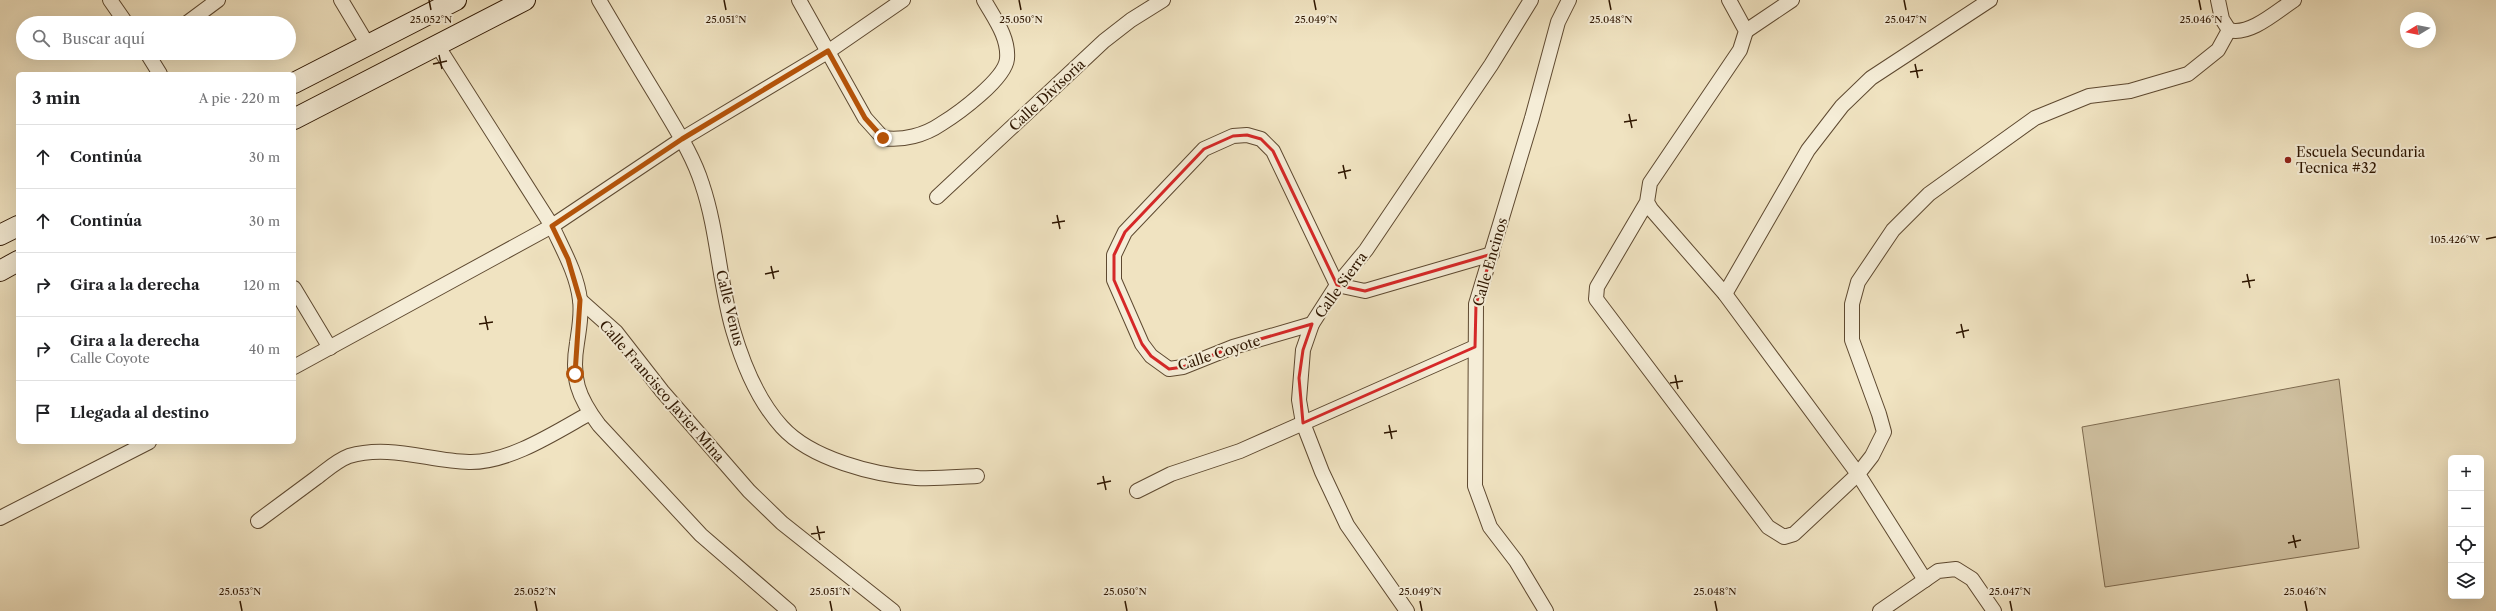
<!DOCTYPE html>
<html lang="es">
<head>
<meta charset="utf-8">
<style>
	:root { --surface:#fff; --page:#f6f6f6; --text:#202124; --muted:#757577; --line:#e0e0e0 }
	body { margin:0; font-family:"Libre Caslon Text",serif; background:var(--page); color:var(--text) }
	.controls { position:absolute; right:12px; bottom:12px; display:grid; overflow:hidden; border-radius:6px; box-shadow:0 4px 16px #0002 }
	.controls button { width:36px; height:36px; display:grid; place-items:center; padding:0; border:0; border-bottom:1px solid var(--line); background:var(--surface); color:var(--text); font:20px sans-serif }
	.compass { position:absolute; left:2400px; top:12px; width:36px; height:36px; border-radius:50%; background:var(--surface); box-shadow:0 4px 16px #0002; rotate:260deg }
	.stop { position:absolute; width:12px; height:12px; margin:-9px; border:3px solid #b45309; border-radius:50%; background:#fff }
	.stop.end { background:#b45309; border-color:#fff; box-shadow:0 1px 4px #0008 }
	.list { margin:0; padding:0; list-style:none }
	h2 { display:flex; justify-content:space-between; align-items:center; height:52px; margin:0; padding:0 16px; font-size:17px }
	h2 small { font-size:13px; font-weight:400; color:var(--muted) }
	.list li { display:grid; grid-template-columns:26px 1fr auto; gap:12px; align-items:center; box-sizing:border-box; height:64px; padding:0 16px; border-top:1px solid var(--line) }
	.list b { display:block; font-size:15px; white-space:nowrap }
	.list p { margin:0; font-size:13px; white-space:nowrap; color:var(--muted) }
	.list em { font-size:13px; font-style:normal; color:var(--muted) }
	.icon { flex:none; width:22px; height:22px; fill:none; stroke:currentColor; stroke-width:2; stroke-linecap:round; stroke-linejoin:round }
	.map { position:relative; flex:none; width:2496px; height:611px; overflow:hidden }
	.search { position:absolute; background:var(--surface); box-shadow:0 4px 16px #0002; left:16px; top:16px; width:280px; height:44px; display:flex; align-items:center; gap:10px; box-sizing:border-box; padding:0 14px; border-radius:22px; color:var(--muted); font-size:15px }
	.panel { position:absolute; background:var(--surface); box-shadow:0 4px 16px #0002; left:16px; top:72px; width:280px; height:372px; border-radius:6px }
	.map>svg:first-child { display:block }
	.green { fill:#cfc0a0; stroke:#7e6b50 }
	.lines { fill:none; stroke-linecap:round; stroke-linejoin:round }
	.minor-casing { stroke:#5e4930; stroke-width:16 }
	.secondary-casing { stroke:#2e1600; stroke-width:22 }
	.minor { stroke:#f5edd7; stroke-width:14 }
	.secondary { stroke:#f5edd7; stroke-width:20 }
	.route { stroke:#b45309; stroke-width:5 }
	.marked { fill:none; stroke:#d62828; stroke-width:3; stroke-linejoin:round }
	.ticks { fill:none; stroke:#2e1600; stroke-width:1.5 }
	.poi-dot { fill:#8f2418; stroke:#f5edd7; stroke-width:1.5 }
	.labels { text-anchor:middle; stroke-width:4; stroke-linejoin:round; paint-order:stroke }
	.street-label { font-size:14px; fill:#2e1600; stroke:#f5edd7 }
	.poi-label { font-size:14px; fill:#2e1600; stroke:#f5edd7; text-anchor:start }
	.ticks-label { font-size:10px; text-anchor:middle; fill:#2e1600; stroke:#f5edd7; stroke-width:4; stroke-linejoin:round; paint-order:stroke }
</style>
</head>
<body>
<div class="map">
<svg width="2496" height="611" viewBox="0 0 2496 611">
	<rect width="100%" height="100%" fill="#f0e3c1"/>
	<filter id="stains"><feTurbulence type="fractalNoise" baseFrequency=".005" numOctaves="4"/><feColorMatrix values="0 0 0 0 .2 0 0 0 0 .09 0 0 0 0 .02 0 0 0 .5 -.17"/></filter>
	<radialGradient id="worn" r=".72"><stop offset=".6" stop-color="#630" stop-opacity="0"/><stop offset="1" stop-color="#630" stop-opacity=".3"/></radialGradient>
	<polygon class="green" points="2339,379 2359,548 2105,587 2082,427"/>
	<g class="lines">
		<defs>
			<g id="minor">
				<polyline points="110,0 126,23"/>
				<polyline points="341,0 368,45"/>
				<path d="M 599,0 C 619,34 639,68 660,102 C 675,128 693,155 702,184 C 718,231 719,282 733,330 C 743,364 758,401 782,427 C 811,459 874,475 916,478 C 936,479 957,477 977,476"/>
				<path d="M 799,0 L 865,118 L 883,138 C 903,141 925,135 941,124 C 959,113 1005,79 1007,59 C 1009,37 994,18 984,0"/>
				<polyline points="2218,0 2222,19 2229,30"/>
				<polyline points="187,23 218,0"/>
				<path d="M 2229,30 C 2250,36 2277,11 2294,0"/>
				<polyline points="1746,31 1792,0"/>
				<path d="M 437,45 L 552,226 C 563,250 577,274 580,300 C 582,315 579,329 577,343 C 571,378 578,397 599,425 L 701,535 L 789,611"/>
				<polyline points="147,53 160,74"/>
				<polyline points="937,197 1104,41 1131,20 1163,0"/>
				<polyline points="1647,202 1597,287 1596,299 1768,527 1784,537 1794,534 1858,474 1725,294 1651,209 1647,202 1650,183 1740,50 1746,31 1729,0"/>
				<polyline points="294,288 330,348"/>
				<polyline points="1725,294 1808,150 1842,106 1871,78 1990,0"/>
				<polyline points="580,300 616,332 662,391 749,491 782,523 893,611"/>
				<polyline points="1312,324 1233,347 1183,367 1169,369 1151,356 1142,344 1114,280 1114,255 1125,232 1204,149 1233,136 1247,135 1261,139 1273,151 1337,285 1365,291 1492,254"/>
				<polyline points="294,367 552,226 682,139 829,51 903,0"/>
				<polyline points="1137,491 1171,474 1240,451 1475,347"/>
				<polyline points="0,518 149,442"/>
				<path d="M 258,521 C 277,507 297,492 316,478 C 327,470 336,461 349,456 C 389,444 429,461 469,462 C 509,463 556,432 590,413"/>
				<polyline points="1925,580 1858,474 1872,456 1884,432 1879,414 1852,340 1852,304 1858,282 1893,230 1929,194 2035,118 2089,96 2130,91 2188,74 2218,50 2229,30"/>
				<polyline points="1407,611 1347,525 1322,472 1303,423 1299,400 1303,350 1312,324 1337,285 1366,250 1491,65 1531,0"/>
				<polyline points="1546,611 1516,561 1490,527 1475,486 1476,304 1532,118 1558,22 1569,0"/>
				<polyline points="1880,611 1938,571 1956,569 1972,579 1994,611"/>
			</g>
			<g id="secondary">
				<polyline points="294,83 456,0"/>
				<polyline points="294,119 525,0"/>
				<polyline points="0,235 18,226"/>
				<polyline points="0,271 18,261"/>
			</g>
		</defs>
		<use href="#minor" class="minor-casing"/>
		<use href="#secondary" class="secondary-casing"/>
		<use href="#minor" class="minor"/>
		<use href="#secondary" class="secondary"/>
	</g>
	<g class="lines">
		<polyline class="route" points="575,374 580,300 568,259 552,226 682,139 828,51 865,118 883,138"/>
	</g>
	<path class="marked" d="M 1247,135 L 1261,139 L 1273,151 L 1337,285 L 1365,291 L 1492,254 L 1476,304 L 1475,347 L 1303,423 L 1299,378 L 1303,350 L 1312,324 L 1233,347 L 1183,367 L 1169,369 L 1151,356 L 1142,344 L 1114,280 L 1114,255 L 1125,232 L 1204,149 L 1233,136 Z"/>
	<path class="ticks" d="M 429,0 L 431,10M 724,0 L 726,10M 1019,0 L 1021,10M 1314,0 L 1316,10M 1609,0 L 1611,10M 1904,0 L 1906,10M 2199,0 L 2201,10M 439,55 L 442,69M 433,64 L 447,61M 1915,64 L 1918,78M 1910,72 L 1923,70M 1629,114 L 1632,128M 1624,122 L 1637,120M 1343,165 L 1346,179M 1338,173 L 1351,170M 1057,215 L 1060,229M 1052,223 L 1065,221M 2486,239 L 2496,237M 771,266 L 774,279M 765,274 L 779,271M 2247,274 L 2250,288M 2242,282 L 2255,280M 485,316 L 488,330M 479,324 L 493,322M 1961,324 L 1964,338M 1956,333 L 1969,330M 1675,375 L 1678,389M 1670,383 L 1683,381M 1389,425 L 1392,439M 1384,433 L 1397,431M 1103,476 L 1106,490M 1097,484 L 1111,481M 817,526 L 820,540M 811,534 L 825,532M 2293,535 L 2296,548M 2288,543 L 2301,540M 240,601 L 242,611M 535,601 L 537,611M 830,601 L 832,611M 1125,601 L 1127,611M 1420,601 L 1422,611M 1715,601 L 1717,611M 2010,601 L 2012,611M 2305,601 L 2307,611"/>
	<circle class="poi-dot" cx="2288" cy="160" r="4"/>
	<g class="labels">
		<g class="street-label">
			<text transform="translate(1047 95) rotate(-43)" y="5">Calle Divisoria</text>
			<text transform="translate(1490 262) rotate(-74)" y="5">Calle Encinos</text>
			<text transform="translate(1341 285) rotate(-54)" y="5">Calle Sierra</text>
			<text transform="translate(730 308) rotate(76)" y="5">Calle Venus</text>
			<text transform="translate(1219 353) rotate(-18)" y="5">Calle Coyote</text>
			<text transform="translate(662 391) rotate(49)" y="5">Calle Francisco Javier Mina</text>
		</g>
		<g class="poi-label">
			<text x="2296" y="157">Escuela Secundaria<tspan x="2296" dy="16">Tecnica #32</tspan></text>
		</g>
	</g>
	<g class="ticks-label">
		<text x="2201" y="23">25.046°N</text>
		<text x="431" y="23">25.052°N</text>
		<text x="726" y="23">25.051°N</text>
		<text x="1021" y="23">25.050°N</text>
		<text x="1316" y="23">25.049°N</text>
		<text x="1611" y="23">25.048°N</text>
		<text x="1906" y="23">25.047°N</text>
		<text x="2455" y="243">105.426°W</text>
		<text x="240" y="595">25.053°N</text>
		<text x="535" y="595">25.052°N</text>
		<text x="830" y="595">25.051°N</text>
		<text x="1125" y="595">25.050°N</text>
		<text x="1420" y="595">25.049°N</text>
		<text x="1715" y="595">25.048°N</text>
		<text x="2010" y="595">25.047°N</text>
		<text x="2305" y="595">25.046°N</text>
	</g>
	<rect width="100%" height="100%" filter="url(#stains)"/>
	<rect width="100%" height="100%" fill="url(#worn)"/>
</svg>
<div class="controls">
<button>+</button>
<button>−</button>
<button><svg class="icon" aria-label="locate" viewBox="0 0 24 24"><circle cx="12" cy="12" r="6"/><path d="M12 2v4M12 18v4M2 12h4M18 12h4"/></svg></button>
<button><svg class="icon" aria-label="layers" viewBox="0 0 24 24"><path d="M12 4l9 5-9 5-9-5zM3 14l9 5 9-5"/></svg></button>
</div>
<svg class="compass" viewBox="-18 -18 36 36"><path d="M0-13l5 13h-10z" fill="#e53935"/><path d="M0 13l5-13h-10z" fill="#757577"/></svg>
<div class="stop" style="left:575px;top:374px"></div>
<div class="stop end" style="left:883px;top:138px"></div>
<div class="search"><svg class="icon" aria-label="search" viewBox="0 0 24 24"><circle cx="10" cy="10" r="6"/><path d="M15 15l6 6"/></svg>Buscar aquí</div>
<section class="panel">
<h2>3 min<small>A pie · 220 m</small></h2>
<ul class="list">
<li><svg class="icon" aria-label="ahead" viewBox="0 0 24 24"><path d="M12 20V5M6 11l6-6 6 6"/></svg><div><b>Continúa</b></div><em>30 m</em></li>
<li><svg class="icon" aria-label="ahead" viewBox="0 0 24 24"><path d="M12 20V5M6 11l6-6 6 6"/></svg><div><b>Continúa</b></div><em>30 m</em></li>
<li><svg class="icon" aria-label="right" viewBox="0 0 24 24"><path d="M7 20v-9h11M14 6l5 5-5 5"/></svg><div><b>Gira a la derecha</b></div><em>120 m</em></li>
<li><svg class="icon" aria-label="right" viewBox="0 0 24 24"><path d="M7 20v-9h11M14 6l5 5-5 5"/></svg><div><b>Gira a la derecha</b><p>Calle Coyote</p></div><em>40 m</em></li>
<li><svg class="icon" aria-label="arrive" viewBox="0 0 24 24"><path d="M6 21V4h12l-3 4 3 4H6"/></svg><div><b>Llegada al destino</b></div></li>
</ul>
</section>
</div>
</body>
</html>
